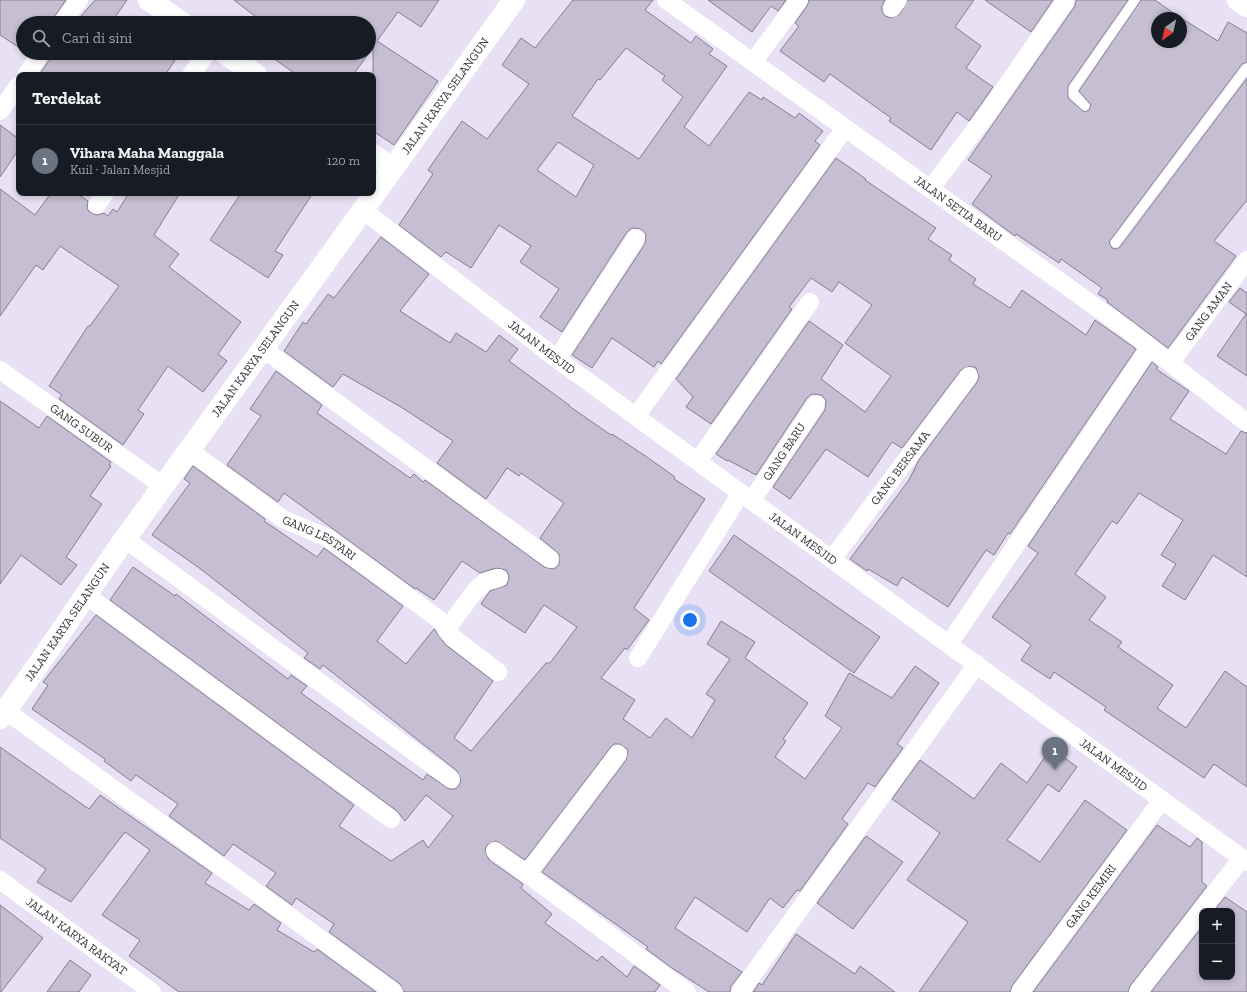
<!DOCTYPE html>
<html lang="id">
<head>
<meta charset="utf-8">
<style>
	:root { --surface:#171b24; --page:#242831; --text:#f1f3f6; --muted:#9ea1a6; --line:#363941; --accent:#5b6e1c }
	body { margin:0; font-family:"Zilla Slab",serif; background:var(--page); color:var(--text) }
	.controls { position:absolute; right:12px; bottom:12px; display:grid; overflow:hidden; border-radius:8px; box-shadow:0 2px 6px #0003 }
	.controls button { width:36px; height:36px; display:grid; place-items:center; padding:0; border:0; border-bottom:1px solid var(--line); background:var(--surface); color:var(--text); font:20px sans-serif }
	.compass { position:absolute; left:1151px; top:12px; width:36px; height:36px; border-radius:50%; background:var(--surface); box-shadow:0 2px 6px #0003; rotate:214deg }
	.you { position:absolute; left:690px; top:620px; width:14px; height:14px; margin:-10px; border:3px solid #fff; border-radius:50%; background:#1a73e8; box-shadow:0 0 0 6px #1a73e833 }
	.badge { display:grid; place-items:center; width:26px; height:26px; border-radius:50%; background:var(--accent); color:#fff; font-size:13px; font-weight:700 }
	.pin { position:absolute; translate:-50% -33px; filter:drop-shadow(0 1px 2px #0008) }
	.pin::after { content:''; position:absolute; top:21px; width:14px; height:12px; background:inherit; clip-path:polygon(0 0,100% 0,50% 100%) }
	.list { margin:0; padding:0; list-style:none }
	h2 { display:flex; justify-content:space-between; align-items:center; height:52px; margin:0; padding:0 16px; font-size:17px }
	h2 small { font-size:13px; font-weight:400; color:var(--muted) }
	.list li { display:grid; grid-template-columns:26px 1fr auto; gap:12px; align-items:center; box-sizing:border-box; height:72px; padding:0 16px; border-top:1px solid var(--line) }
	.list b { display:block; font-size:15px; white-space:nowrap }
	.list p { margin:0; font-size:13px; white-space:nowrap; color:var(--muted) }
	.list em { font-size:13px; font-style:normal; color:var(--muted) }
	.icon { flex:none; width:22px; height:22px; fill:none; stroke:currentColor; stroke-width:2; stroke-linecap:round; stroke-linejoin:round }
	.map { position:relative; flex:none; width:1247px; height:992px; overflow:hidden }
	.search { position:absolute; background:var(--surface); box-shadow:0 2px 6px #0003; left:16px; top:16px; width:360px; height:44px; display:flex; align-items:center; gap:10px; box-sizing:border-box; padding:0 14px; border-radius:22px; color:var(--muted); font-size:15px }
	.panel { position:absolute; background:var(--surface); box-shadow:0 2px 6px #0003; left:16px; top:72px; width:360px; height:124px; border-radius:8px }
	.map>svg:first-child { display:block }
	.building { fill:#c6bed2; stroke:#857e90; fill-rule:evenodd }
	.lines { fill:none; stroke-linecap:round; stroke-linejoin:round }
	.lane { stroke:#fff; stroke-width:9 }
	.street { stroke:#fff; stroke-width:18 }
	.secondary { stroke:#fff; stroke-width:22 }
	.labels { text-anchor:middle; stroke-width:3; stroke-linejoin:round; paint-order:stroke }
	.street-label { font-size:12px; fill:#35323a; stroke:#fff }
</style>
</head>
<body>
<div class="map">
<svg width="1247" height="992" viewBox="0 0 1247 992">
	<rect width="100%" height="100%" fill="#e8e0f4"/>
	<g class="building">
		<polygon points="0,0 66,0 54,17 52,23 23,23 23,50 0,35"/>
		<polygon points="95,0 127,0 111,23 75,23"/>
		<polygon points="234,0 439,0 421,27 398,12 377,41 438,81 394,145 373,131 373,47 369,52 369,23 264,23"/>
		<path d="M 573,0 L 653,0 L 645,10 L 691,43 L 696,36 L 713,49 L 709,54 L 727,66 L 684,127 L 709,146 L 749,92 L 762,100 L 763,97 L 795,118 L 799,113 L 823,131 L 815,141 L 820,145 L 661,364 L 658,361 L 654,367 L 612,338 L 592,368 L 572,355 L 645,244 L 646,234 L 641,229 L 632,228 L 627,232 L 562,332 L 540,317 L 559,289 L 520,262 L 531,246 L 499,225 L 471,268 L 446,252 L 441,257 L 399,225 L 433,174 L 428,170 L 462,121 L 487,139 L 529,84 L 502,65 L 521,38 L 535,48 ZM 626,48 L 665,76 L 662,80 L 683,97 L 639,159 L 572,116 L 598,79 L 600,80 ZM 558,142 L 594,165 L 576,197 L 537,170 Z"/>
		<polygon points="708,0 786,0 778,11 771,6 752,32"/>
		<polygon points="809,0 885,0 882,6 882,12 885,16 891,18 900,14 908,0 974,0 955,27 981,46 966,68 993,87 969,121 957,112 931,150 889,121 891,118 830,74 824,82 780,51 799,26 795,23 807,6"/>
		<polygon points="985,0 1053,0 1031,32"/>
		<polygon points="1076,0 1128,0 1068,86 1068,98 1084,112 1089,110 1091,105 1079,91 1141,0 1155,0 1180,18 1157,18 1157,42 1181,42 1181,18 1218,41 1228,22 1247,33 1247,62 1242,64 1109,242 1112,248 1117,249 1120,247 1247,78 1247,200 1214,241 1236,256 1168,348 1107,302 1108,300 1098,294 1102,288 1061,259 1059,263 1016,234 1015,236 972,204 992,176 968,160 1075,6"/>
		<polygon points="51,53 180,53 165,75 39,75 50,59"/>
		<polygon points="277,53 369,53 353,75 297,75 273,58"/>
		<polygon points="0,125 19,139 19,149 0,177"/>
		<polygon points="836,158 866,179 865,180 936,228 928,239 952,255 949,260 976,279 973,284 1010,308 1022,290 1086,335 1095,320 1136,349 1010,534 1008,533 994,555 986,550 948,607 902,577 897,586 868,569 867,571 850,559 909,480 919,460 977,382 979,377 976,368 970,366 961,370 902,448 892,442 868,477 826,449 790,499 773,487 825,410 826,400 821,395 812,394 807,398 756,475 728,460 727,461 716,454 809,321 843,345 821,379 865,412 891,376 845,343 872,305 839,282 832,292 811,278 789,307 792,309 711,424 686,407 693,397 676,379"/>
		<polygon points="0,189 35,215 51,193 76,193 88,201 87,209 91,213 97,215 104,213 108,216 113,209 117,212 129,193 180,193 154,235 179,254 169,267 241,322 218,354 227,361 203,392 168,366 138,410 144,414 123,445 59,399 62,395 49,386 88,326 90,326 119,286 60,246 43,270 36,265 0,316"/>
		<polygon points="241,193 313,193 275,251 283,255 268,278 210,240"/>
		<polygon points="381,237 429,274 400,311 450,343 456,333 486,352 499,335 518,349 509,361 569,405 569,406 611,435 612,434 644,455 675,477 674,479 705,499 634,608 649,620 627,650 625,648 601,678 635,700 623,719 650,738 666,718 692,738 715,700 706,694 730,659 707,644 721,621 755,642 745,658 808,703 783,739 786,741 775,757 805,779 842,728 825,716 849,673 892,698 915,666 939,683 897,744 903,748 875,787 868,783 842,819 848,824 800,891 797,890 783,908 770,898 747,932 695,897 675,928 742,972 731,986 730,992 709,992 672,968 646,949 648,947 542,872 626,760 628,750 620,744 614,744 610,748 525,860 496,841 487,845 485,850 489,860 523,884 521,888 552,914 545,923 597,961 602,956 627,977 634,966 660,985 655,992 404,992 400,984 329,932 334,924 296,898 292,905 266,886 276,873 233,844 224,856 169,816 178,804 136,775 131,781 104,761 105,759 32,709 48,685 43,682 96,615 354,805 339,826 391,861 423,840 428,848 453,816 426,795 405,821 397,811 110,600 133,567 175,596 176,594 288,679 291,675 307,686 301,693 423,780 427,774 449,789 455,789 459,786 461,780 457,771 323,665 320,669 304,658 308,653 198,567 152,535 190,483 184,479 193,466 265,519 264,521 317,557 324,548 403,606 377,641 406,664 434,629 446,645 493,681 454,738 471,751 546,663 550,663 577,627 544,605 525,633 481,604 490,591 507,585 509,576 506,570 496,568 480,573 462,561 434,600 416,588 415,589 284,493 278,502 227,465 261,416 250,409 276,371 322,405 317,413 410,478 414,474 423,482 425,480 544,567 554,569 559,565 559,554 540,538 564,503 521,473 519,476 507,468 486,499 437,463 453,441 401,407 343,374 333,387 284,351 303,322 306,324 328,294 334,298"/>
		<polygon points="1240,288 1247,293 1247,376 1217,356 1246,314 1229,302"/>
		<polygon points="1152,362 1158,367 1156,369 1189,391 1170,419 1226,454 1241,431 1247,433 1247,577 1213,555 1185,600 1162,586 1176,564 1161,555 1183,520 1139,493 1117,524 1112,521 1075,574 1106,597 1089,620 1122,642 1118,647 1173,685 1157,708 1186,728 1225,671 1247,687 1247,787 1214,764 1204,778 1104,710 1106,707 1054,672 1050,679 1021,660 1031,645 992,617 1038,553 1028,546"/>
		<polygon points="0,401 39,428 47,416 111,462 109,465 111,466 90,496 102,504 66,557 77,565 61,585 21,555 0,584"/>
		<polygon points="734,535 880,637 854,673 709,571"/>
		<polygon points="0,747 89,809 100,795 212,873 205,883 249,910 254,904 281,923 277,930 314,952 317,949 376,992 179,992 129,956 140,940 102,915 150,850 125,832 71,902 37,882 46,869 0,838"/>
		<polygon points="1051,748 1077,767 1059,792 1048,784 1007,840 1040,862 1085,800 1127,830 1012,986 1010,992 919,992 968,922 907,880 940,833 892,799 920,760 974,799 1001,763 1027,783"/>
		<polygon points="1157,825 1190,847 1197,838 1202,842 1202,882 1207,886 1130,986 1128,992 1033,992"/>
		<polygon points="866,836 903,862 853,929 817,903"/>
		<polygon points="1225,897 1247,912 1247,992 1151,992 1202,927 1202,977 1232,977 1232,911 1214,911"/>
		<polygon points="0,905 43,938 1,992 0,992"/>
		<polygon points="796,934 855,974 860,966 895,992 753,992 759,983 762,985"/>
		<polygon points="70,960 91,975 79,992 47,992"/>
	</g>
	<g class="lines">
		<g class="lane">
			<polyline points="1085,106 1073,94 1073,89 1135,0"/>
			<polyline points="1115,243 1247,68"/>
		</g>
		<g class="street">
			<path id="s1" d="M 666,0 L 1128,330 L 1247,423"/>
			<polyline points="892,8 898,0"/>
			<polyline points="62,23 79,0"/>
			<polyline points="753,62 799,0"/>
			<polyline points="26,75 41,53"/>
			<polyline points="191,75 207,53"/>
			<polyline points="0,111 19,85"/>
			<polyline points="931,188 987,114 1066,0"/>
			<polyline points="97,205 105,193"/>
			<path id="s2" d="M 364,211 L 557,359 L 1247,862"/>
			<polyline points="262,348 550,559"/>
			<polyline points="557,359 636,238"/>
			<path id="s3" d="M 1171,362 L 1247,260"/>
			<path id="s4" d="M 0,370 L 163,486"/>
			<polyline points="636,416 845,128"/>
			<path id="s5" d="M 190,451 L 283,519 L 328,538 L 448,626"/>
			<polyline points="698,461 810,302"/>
			<path id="s6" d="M 752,500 L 816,404"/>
			<polyline points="125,539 451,779"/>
			<path id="s7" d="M 832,559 L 969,376"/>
			<polyline points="86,595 391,819"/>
			<polyline points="949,644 1150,347"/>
			<polyline points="638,658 741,493"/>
			<polyline points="498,672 452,637 446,630 475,591 485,582 499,578"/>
			<polyline points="6,711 394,992"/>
			<polyline points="495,851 527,874 618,754"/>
			<polyline points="527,874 687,992"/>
			<path id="s8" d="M 0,880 L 152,992"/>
			<polyline points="740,992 977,664"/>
			<path id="s9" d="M 1020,992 L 1162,800"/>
			<polyline points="1138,992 1242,858"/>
		</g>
		<g class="secondary">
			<polyline points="149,0 182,23"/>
			<polyline points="1238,0 1247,6"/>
			<polyline points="225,53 256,75"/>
			<polyline points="373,155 393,169"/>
			<path id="s10" d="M 0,718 C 44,659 84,596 127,536 C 256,358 386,179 514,0"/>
		</g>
	</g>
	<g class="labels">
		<g class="street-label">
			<text dy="4" stroke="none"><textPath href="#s10" startOffset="765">JALAN KARYA SELANGUN</textPath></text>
			<text dy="4" stroke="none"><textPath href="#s1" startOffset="359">JALAN SETIA BARU</textPath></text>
			<text dy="4" stroke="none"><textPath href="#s3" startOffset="63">GANG AMAN</textPath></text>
			<text dy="4" stroke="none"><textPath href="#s2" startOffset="224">JALAN MESJID</textPath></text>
			<text dy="4" stroke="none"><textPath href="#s10" startOffset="441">JALAN KARYA SELANGUN</textPath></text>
			<text dy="4" stroke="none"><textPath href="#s4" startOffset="100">GANG SUBUR</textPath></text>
			<text dy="4" stroke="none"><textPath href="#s6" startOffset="58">GANG BARU</textPath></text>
			<text dy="4" stroke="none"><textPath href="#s7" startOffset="114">GANG BERSAMA</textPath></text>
			<text dy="4" stroke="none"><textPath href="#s5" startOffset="156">GANG LESTARI</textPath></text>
			<text dy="4" stroke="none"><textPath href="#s2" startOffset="548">JALAN MESJID</textPath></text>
			<text dy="4" stroke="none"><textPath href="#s10" startOffset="117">JALAN KARYA SELANGUN</textPath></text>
			<text dy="4" stroke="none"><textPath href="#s2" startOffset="932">JALAN MESJID</textPath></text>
			<text dy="4" stroke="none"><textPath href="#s9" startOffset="119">GANG KEMIRI</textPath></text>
			<text dy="4" stroke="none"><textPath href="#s8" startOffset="95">JALAN KARYA RAKYAT</textPath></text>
		</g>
	</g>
</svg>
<div class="controls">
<button>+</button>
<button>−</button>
</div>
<svg class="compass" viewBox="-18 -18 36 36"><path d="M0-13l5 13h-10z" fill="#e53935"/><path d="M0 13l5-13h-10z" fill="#9ea1a6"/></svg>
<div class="you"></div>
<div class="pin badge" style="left:1055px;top:770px;background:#6b7280">1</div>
<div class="search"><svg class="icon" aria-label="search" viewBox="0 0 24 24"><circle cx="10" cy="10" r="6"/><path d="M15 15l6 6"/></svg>Cari di sini</div>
<section class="panel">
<h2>Terdekat<small></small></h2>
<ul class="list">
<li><span class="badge" style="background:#6b7280">1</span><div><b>Vihara Maha Manggala</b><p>Kuil · Jalan Mesjid</p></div><em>120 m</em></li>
</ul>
</section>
</div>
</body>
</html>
